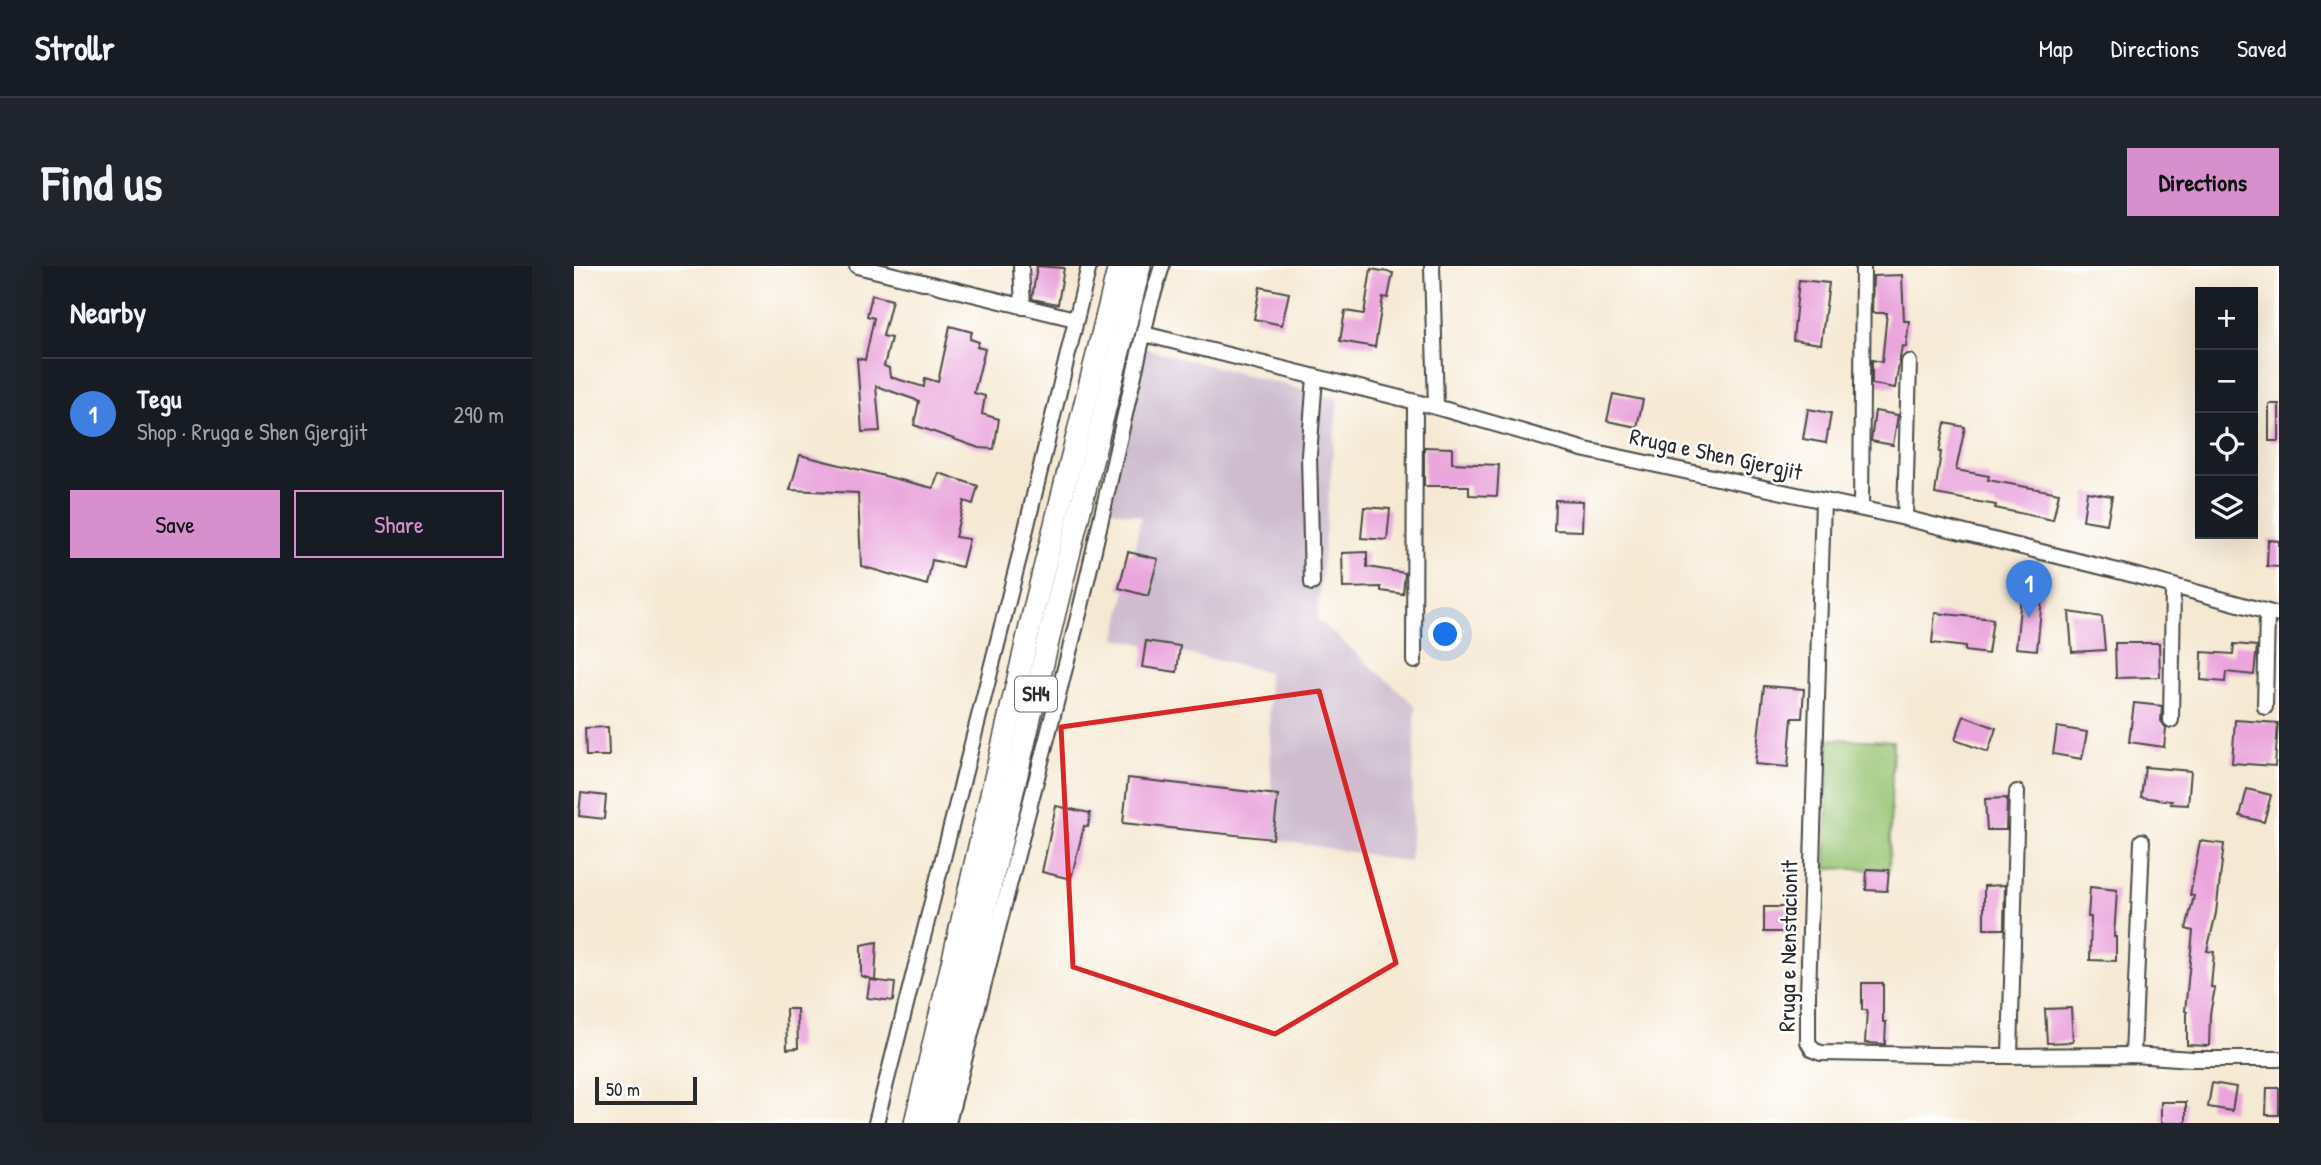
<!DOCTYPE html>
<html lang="en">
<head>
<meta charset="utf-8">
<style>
	:root { --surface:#171b24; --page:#20242c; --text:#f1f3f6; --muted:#9ea1a6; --line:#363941; --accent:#d690ce }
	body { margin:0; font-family:"Patrick Hand",sans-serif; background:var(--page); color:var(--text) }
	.controls { position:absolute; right:21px; top:21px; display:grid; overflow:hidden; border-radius:0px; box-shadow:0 7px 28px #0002 }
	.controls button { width:63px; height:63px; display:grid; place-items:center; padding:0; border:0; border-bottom:2px solid var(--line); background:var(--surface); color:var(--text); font:35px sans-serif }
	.scale { position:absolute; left:21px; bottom:18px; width:102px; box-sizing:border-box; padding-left:7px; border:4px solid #2b2b2b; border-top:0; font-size:19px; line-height:24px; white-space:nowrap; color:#2b2b2b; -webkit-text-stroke:5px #fff; paint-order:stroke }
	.you { position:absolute; left:872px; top:369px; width:24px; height:24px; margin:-18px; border:5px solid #fff; border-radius:50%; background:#1a73e8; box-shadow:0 0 0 10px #1a73e833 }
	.badge { display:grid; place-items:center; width:46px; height:46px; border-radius:50%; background:var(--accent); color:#fff; font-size:23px; font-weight:700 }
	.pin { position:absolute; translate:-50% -58px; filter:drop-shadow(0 2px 4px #0008) }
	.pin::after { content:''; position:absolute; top:37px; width:24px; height:21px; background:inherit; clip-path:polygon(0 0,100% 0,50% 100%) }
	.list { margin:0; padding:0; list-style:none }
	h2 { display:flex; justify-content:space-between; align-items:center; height:91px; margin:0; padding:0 28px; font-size:30px }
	h2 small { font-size:23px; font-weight:400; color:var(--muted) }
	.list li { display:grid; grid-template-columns:46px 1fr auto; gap:21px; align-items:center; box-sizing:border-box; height:112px; padding:0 28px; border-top:2px solid var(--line) }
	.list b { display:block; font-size:26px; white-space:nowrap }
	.list p { margin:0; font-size:23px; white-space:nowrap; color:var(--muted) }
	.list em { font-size:23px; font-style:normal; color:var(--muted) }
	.actions { display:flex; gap:14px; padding:21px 28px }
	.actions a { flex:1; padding:16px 0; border:2px solid var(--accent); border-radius:0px; text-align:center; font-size:24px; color:var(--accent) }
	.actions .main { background:var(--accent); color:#111 }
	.icon { flex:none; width:38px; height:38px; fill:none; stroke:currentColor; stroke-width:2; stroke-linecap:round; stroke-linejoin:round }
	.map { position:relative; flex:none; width:1705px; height:857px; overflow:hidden; border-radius:0px }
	header { display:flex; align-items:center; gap:42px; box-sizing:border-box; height:98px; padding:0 35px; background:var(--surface); border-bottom:2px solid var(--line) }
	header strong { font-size:33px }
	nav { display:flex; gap:38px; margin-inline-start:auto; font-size:24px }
	.intro { display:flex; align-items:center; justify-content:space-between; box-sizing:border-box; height:168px; padding:0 42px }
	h1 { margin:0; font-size:49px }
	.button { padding:18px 32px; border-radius:0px; background:var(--accent); color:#111; font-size:24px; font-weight:700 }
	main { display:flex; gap:42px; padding:0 42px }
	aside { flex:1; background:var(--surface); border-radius:0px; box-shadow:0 7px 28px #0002 }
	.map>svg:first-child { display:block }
	.industrial { fill:#cfbdcf }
	.green { fill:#95c270; stroke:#60764e; stroke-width:2 }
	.building { fill:#eaa5dc }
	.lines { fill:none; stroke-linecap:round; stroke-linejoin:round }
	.minor-casing { stroke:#494844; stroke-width:18 }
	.highway-casing { stroke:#494844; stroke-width:24 }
	.minor { stroke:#fff; stroke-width:14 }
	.highway { stroke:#fff; stroke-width:21 }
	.marked { fill:none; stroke:#d62828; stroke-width:5; stroke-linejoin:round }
	.labels { text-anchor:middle; stroke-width:5; stroke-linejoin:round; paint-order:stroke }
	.shield { fill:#fff; stroke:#6b6b6b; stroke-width:2 }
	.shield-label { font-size:21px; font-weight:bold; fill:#2b2b2b }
	.street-label { font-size:23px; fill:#2b2b2b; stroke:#fff }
</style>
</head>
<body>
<header>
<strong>Strollr</strong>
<nav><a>Map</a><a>Directions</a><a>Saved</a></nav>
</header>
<div class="intro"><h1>Find us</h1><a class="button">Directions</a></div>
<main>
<aside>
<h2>Nearby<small></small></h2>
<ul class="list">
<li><span class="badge" style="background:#3f7fe0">1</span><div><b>Tegu</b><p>Shop · Rruga e Shen Gjergjit</p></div><em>290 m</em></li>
</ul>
<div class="actions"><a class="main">Save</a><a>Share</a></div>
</aside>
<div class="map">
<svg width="1705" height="857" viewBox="0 0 1705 857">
	<rect width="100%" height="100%" fill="#fff"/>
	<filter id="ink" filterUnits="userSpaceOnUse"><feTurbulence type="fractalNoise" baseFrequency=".0143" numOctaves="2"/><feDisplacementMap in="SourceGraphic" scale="14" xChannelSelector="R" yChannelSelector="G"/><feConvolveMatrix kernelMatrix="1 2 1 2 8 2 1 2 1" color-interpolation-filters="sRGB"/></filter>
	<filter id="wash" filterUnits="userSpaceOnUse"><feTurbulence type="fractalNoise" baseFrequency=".00686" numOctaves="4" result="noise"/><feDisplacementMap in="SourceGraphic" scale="28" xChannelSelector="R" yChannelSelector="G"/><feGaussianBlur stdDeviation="1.57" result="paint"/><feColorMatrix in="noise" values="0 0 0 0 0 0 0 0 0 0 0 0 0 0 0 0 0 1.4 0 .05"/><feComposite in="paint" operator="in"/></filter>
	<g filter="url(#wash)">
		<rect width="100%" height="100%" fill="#f6e9d4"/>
		<polygon class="industrial" points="569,82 764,133 743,353 842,440 836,596 699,573 694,406 542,372 567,250 531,242"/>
		<polygon class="green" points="1255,473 1319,475 1315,604 1252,602"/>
		<g id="blocks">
			<g class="building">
				<polygon points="463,0 490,2 484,38 458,33"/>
				<polygon points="797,3 819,7 814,32 809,31 801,81 766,75 771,45 790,48"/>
				<polygon points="1328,9 1330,55 1335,55 1332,81 1328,80 1321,122 1298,118 1298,94 1308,96 1313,47 1298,47 1299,10"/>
				<polygon points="1225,14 1255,17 1247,78 1219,74"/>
				<polygon points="686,21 715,27 708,59 680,53"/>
				<polygon points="298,29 318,34 309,70 317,72 310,100 315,102 316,111 350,121 351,112 364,116 376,60 398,66 396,73 405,76 403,81 411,83 400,127 411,130 408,148 425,153 420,183 405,182 340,159 345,135 302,120 306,165 288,166 283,92 291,94 300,52 293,50"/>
				<polygon points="1039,128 1069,134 1063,161 1033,155"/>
				<rect x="1695" y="138" width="10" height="37"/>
				<polygon points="1234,143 1257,147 1252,177 1229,173"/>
				<polygon points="1301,145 1324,149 1319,179 1297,175"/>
				<polygon points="1371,157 1391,161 1382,204 1415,210 1414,214 1485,227 1479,254 1421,242 1422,239 1361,228 1367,186 1365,186"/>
				<polygon points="850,181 878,182 878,197 925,199 923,230 895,229 895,220 850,220"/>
				<polygon points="226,189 359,222 365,207 404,220 399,238 390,235 381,271 395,273 388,301 358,294 353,319 287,300 284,227 216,224"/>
				<polygon points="1513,226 1538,230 1533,258 1509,254"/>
				<polygon points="981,234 1009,235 1008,265 980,264"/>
				<polygon points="790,241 816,243 813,274 787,272"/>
				<polygon points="1694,274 1705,275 1705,301 1693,300"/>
				<polygon points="554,286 584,293 574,330 545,322"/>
				<polygon points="793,286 793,301 831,307 829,328 807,325 807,321 769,322 768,287"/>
				<polygon points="1448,320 1469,322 1463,384 1442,382"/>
				<polygon points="1495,346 1528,351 1531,384 1498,386"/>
				<polygon points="1361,347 1419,353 1414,388 1391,385 1391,381 1358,377"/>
				<polygon points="572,375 606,380 603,406 568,401"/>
				<polygon points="1541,377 1585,377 1586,411 1542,412"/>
				<polygon points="1660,378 1683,380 1680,409 1652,406 1651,416 1627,414 1628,386 1659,388"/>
				<polygon points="1190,420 1230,423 1228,452 1218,452 1214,501 1181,498"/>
				<polygon points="1560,437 1588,440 1587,455 1592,462 1590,481 1555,476"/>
				<polygon points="1390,450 1422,462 1414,486 1381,474"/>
				<polygon points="1661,454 1704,457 1701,500 1658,497"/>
				<polygon points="34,461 35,490 12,490 11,462"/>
				<polygon points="1483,461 1513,466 1508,493 1479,488"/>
				<polygon points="1571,501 1617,505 1614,539 1597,538 1598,535 1567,531"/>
				<polygon points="554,512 704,529 699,573 549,557"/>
				<polygon points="1673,523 1697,529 1690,556 1666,550"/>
				<polygon points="7,527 32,530 30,553 5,550"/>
				<polygon points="1433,532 1432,564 1413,564 1411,533"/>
				<polygon points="482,540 516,547 514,561 510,560 497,613 468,606"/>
				<polygon points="1626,575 1650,578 1642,647 1633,685 1640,686 1637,721 1641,722 1636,748 1635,780 1613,779 1613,746 1611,745 1619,665 1612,663 1620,630 1616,629"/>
				<polygon points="1293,603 1315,604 1313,625 1292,624"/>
				<polygon points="1431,619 1430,663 1410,663 1410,620"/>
				<polygon points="1516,621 1543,624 1540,671 1542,671 1542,695 1516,694 1517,651 1514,651"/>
				<rect x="1190" y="641" width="26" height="25"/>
				<polygon points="303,676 301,714 287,710 287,679"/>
				<polygon points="296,714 321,717 319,735 293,732"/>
				<polygon points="1288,717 1309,717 1309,756 1312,756 1311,778 1291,777 1293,744 1288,744"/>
				<polygon points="1497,742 1499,776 1473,777 1471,743"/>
				<polygon points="212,743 223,743 224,782 213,783"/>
				<polygon points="1638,817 1662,821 1658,845 1634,841"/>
				<polygon points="1693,822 1705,822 1705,849 1692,849"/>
				<rect x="1587" y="836" width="25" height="21"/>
			</g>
		</g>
	</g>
	<g filter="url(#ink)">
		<use href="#blocks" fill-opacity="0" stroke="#494844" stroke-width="2"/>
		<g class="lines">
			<defs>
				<g id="minor">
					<polyline points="283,0 501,53"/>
					<polyline points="447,0 449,41"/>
					<polyline points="858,0 862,141"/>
					<polyline points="570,68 862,141 1012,184 1331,252 1552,307 1705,349"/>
					<polyline points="1249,235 1234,729 1234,776 1239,784 1247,787 1419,790 1559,789 1618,793 1705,793"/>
					<polyline points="1287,242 1289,0"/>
					<polyline points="1331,252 1335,96"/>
					<polyline points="738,317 735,189 741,111"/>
					<polyline points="840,395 841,136"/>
					<polyline points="1691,441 1693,346"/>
					<polyline points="1597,454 1599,321"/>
					<polyline points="1559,789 1568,575"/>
					<polyline points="1436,790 1443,526"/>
					<polyline points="302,857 446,288 515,0"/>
					<polyline points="374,857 508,336 576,39 588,0"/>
				</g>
				<g id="highway">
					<polyline points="341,857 461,339 545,0"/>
					<polyline points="361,857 481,346 566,0"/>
				</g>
			</defs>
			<use href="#minor" class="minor-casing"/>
			<use href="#highway" class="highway-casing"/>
			<use href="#minor" class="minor"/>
			<use href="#highway" class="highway"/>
		</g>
	</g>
	<path class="marked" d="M 745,425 L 822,697 L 701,768 L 499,701 L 487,461 Z"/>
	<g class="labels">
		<rect class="shield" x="441" y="410.5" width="42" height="35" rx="5"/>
		<g class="shield-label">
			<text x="462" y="435">SH4</text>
		</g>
		<g class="street-label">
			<text transform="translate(1142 188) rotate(12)" y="8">Rruga e Shen Gjergjit</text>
			<text transform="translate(1214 680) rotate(-89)" y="8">Rruga e Nenstacionit</text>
		</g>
	</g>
</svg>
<div class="controls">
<button>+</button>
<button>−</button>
<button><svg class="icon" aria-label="locate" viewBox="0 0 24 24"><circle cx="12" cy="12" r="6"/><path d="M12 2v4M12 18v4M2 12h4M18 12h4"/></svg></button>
<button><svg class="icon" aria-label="layers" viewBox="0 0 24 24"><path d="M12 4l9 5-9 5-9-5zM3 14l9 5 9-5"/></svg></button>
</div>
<div class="scale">50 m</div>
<div class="you"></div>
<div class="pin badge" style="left:1455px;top:352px;background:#3f7fe0">1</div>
</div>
</main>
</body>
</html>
